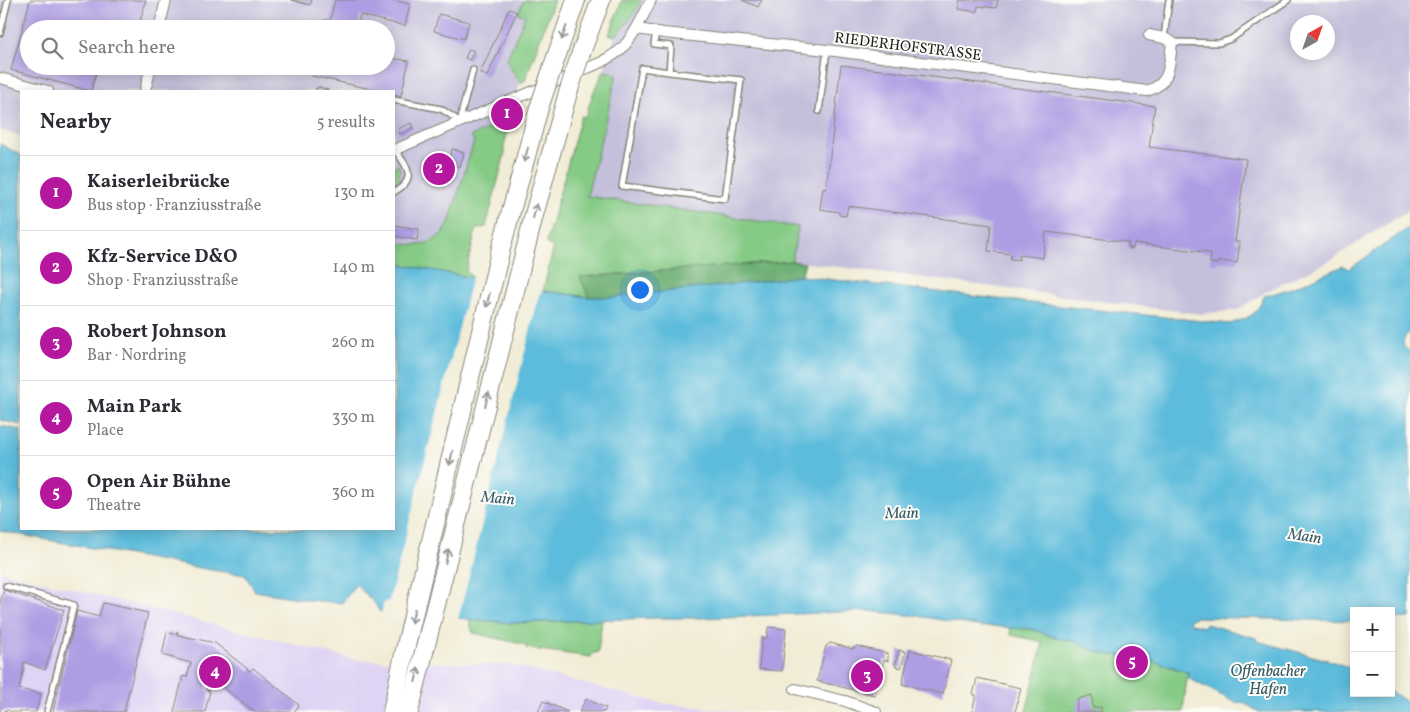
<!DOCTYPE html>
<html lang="en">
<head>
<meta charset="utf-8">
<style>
	:root { --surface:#fff; --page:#f7f7f7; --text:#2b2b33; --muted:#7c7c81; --line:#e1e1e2; --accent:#b5179e }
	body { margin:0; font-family:Vollkorn,serif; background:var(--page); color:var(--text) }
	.controls { position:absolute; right:15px; bottom:15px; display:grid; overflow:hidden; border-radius:0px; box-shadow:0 2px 12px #0003 }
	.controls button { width:45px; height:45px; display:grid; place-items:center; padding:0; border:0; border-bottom:1px solid var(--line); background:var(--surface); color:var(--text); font:25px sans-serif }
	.compass { position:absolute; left:1290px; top:15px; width:45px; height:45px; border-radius:50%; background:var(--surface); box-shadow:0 2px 12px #0003; rotate:40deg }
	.you { position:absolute; left:639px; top:289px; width:18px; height:18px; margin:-12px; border:4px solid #fff; border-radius:50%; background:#1a73e8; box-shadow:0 0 0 8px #1a73e833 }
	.badge { display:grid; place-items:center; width:32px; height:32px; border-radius:50%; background:var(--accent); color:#fff; font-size:16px; font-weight:700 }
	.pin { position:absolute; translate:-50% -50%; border:2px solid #fff; box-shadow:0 1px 5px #0006 }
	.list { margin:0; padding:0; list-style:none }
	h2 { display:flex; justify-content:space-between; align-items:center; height:65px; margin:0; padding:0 20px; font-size:21px }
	h2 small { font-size:16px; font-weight:400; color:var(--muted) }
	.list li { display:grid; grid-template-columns:32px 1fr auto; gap:15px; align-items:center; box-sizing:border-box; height:75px; padding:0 20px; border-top:1px solid var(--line) }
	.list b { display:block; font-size:19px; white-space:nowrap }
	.list p { margin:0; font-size:16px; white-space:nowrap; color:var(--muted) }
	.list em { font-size:16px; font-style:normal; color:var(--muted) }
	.icon { flex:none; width:28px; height:28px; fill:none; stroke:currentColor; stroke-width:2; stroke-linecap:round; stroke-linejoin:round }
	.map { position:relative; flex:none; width:1410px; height:712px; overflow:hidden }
	.search { position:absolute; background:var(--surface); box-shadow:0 2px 12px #0003; left:20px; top:20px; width:375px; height:55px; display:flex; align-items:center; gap:12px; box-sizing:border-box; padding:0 18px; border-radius:28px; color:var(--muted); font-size:19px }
	.panel { position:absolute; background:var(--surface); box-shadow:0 2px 12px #0003; left:20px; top:90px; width:375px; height:440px; border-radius:0px }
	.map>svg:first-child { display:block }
	.built { fill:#e0d4f4 }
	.industrial { fill:#c4c0db; fill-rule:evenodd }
	.green { fill:#85ca85; stroke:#507350 }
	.forest { fill:#6cae72; stroke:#446547 }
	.water { fill:#5dbcdb; stroke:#3c6c7c }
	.pier { fill:#f1ecd5 }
	.building { fill:#ae9de3 }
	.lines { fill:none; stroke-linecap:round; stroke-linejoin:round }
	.lane-casing { stroke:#868478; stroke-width:8 }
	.street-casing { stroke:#868478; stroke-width:12 }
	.highway-casing { stroke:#868478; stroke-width:20 }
	.lane { stroke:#fff; stroke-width:5 }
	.street { stroke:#fff; stroke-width:10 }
	.highway { stroke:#fff; stroke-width:18 }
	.highway-bridge-casing { stroke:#868478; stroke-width:20; stroke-linecap:butt }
	.highway-bridge { stroke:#fff; stroke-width:18 }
	.oneway { stroke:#999 }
	.labels { text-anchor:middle; stroke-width:4; stroke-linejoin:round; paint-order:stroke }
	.street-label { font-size:15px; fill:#1c1c1c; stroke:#fdfcf7 }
	.water-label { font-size:16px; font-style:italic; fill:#365c68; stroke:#fdfcf7 }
</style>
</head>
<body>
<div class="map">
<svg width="1410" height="712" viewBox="0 0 1410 712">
	<rect width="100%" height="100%" fill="#fdfcf7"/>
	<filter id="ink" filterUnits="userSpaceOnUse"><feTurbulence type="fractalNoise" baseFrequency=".02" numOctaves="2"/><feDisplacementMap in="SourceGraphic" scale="10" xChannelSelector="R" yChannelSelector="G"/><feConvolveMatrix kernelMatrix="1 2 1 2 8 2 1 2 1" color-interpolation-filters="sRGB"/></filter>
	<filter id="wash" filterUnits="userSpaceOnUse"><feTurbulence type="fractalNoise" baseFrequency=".0096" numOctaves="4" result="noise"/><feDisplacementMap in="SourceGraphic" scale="20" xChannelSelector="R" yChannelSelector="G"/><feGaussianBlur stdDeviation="1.12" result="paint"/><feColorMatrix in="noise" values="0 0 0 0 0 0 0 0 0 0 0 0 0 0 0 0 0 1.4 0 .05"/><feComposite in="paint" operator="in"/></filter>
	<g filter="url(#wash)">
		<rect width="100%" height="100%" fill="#f1ecd5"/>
		<polygon class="built" points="0,571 357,660 511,665 660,703 742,712 0,712"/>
		<g class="industrial">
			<path d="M 0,0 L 524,0 L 518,13 L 525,16 L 507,59 L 508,65 L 512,72 L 518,78 L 520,83 L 511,120 L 471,136 L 474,141 L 448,226 L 442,235 L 432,242 L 421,245 L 409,245 L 394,242 L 394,91 L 21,91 L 21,136 L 0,130 ZM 29,29 L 386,29 L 386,66 L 29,66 Z"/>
			<path d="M 642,0 L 1410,0 L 1410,209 L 1331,260 L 1267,291 L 1238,310 L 1200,314 L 793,261 L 797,227 L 587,196 L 617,74 L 604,71 L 615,36 L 622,30 L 632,17 ZM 1298,22 L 1328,22 L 1328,52 L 1298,52 Z"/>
		</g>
		<g class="green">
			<path d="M 524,0 L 554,0 L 525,81 L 520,83 C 516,73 509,71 507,59 L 525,16 L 518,13 Z"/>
			<path d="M 622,0 L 642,0 C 634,13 627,26 615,36 L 609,35 Z"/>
			<polygon points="604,71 617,74 587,196 798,227 792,261 581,277 589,297 543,291 553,250 553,248 546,243 581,116 585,117 594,91"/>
			<path d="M 511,120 L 503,149 L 505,150 L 505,153 L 486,227 L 477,229 L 476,230 L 466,271 L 472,276 L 472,278 L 394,263 L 394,242 C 418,247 433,247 448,226 L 474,141 L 471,136 Z"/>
			<path d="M 398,165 C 402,173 400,180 394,185 L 394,166 Z"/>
			<polygon points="469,619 512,623 602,620 598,652 592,654 591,657 526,648 526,645 473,633"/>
			<polygon points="1010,628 1031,629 1061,639 1075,641 1093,650 1111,655 1126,656 1139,660 1140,657 1189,673 1186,685 1183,712 1026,712 1043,642 1011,635"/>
		</g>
		<polygon class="forest" points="792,261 805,263 801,276 739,284 613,297 589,297 580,277"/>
		<g class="water">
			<polygon points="0,144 21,155 21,425 0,420"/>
			<path d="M 1410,227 L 1410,332 C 1404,337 1402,340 1404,347 L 1410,352 L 1410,618 L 1391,619 L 1391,611 L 1354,611 L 1354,621 L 1195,617 L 1191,619 L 1189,622 L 1191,624 L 1204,627 L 1206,624 L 1256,638 L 1257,641 L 1331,661 L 1353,669 L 1354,693 L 1391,693 L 1391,692 L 1410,703 L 1410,712 L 1259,712 L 1243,702 L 1236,703 L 1188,678 L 1189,673 L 1173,667 L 1133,656 L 1111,655 L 1093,650 L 1075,641 L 1061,639 L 1031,629 L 1010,628 L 992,626 L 983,627 L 918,616 L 868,611 L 700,618 L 652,618 L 512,623 L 379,611 L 376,605 L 356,584 L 342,603 L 309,600 L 255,591 L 245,575 L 211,570 L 0,531 L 0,426 L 21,430 L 21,529 L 394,529 L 394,263 L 543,291 L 589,297 L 613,297 L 739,284 L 801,276 L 1032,303 L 1230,324 C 1249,317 1256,317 1264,296 C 1291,290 1317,277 1343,266 L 1349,269 Z"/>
		</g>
		<polygon class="pier" points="471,275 544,288 539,295 458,620 459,621 381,614 384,602 389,601 472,277"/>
		<g id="blocks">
			<g class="building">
				<polygon points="30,0 146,0 138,29 29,29 29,66 98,66 91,91 11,70"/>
				<polygon points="291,0 312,0 310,5"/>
				<polygon points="335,0 392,0 410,4 405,26 360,15 357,27 362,29 323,29 325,20 330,21"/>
				<polygon points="742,0 762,0 758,7"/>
				<polygon points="960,0 998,0 996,8 978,6 977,12 958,9"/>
				<polygon points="509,9 517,12 487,76 480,73"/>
				<polygon points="439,14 469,22 464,39 434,31"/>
				<polygon points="469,49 474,51 470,60 465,58"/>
				<polygon points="386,57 409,61 401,96 394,94 394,91 380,91 312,76 314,66 386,66"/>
				<polygon points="841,65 1155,106 1149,147 1246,159 1235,242 1240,242 1237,263 1218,261 1218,264 1210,263 1211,253 1134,243 1133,249 1128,248 1128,242 1046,232 1043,258 1019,255 1019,260 1010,259 1011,254 988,251 991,225 848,206 846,216 839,215 839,212 820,209 823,188 826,189"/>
				<polygon points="319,87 328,90 328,91 315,91 316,88 319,88"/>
				<polygon points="411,123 413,128 400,134 398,129"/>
				<polygon points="452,149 464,153 460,167 448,163"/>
				<polygon points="394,225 419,229 417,240 394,236"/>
				<polygon points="4,590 64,610 45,670 24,662 23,667 24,667 19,689 41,694 36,712 15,712 5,710 4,712 0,712 0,602"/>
				<polygon points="103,603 148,613 124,712 53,712 77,611 99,617"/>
				<polygon points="768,627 786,629 782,671 759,669 762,638 767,638"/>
				<polygon points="177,631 178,635 215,643 250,671 253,668 299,705 294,712 255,712 214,680 212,684 207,683 206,690 210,691 205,712 174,712 183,676 187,677 191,663 162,655 167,632 177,635"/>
				<polygon points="830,643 853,649 857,646 888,654 888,661 884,660 875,695 817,681 826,646"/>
				<polygon points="899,650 905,652 901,668 895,666"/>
				<polygon points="910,650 951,660 943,694 902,684"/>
				<polygon points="977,678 1021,688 1015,712 972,712 976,695 973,695"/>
				<polygon points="1092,695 1093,708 1101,707 1101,712 1076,712 1078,699"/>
				<polygon points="586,699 606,708 604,712 579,712"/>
				<polygon points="543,701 568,712 538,712"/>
			</g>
		</g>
	</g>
	<g filter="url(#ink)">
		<use href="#blocks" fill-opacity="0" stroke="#868478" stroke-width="1"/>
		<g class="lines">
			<defs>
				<g id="lane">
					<polyline points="656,32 654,44 671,46 669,72 741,80 725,199 622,186 642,68 669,72"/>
					<polyline points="0,33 8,0"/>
					<polyline points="1164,38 1169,0"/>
					<polyline points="1172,42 1219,43 1231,39 1288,0"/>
					<polyline points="394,100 441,109 461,122 462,111 473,70"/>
					<polyline points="819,111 827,50"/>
					<path d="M 394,192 C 418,179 407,166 395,150"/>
					<polyline points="6,586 74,605 47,712"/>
				</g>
				<g id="street">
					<polyline points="159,29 166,0"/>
					<path d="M 637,29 L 664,33 L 827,50 L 1147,91 C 1172,83 1169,64 1172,42 L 1164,38 L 1149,35"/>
					<polyline points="0,78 48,91"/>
					<polyline points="145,91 151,66"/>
					<path d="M 394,150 L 602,62 C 607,58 614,55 619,51 C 634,37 642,18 651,0"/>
					<polyline points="795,689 845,701 876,712"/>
				</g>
				<g id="highway">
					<polyline points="581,53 601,0"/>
					<polyline points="553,66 576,0"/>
					<polyline points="392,712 404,654 500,252 539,108"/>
					<polyline points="409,712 534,215 567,96"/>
				</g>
			</defs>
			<use href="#lane" class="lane-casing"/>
			<use href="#street" class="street-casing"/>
			<use href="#highway" class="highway-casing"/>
			<use href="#lane" class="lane"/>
			<use href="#street" class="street"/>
			<use href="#highway" class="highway"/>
			<defs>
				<g id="highway-bridge">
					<polyline points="567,96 581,53"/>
					<polyline points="539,108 553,66"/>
				</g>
			</defs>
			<use href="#highway-bridge" class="highway-bridge-casing"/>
			<use href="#highway-bridge" class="highway-bridge"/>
		</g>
		<defs><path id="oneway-shaft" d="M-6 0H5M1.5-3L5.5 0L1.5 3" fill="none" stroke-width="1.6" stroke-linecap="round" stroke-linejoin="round" transform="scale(1.25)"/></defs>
		<g class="oneway">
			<use href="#oneway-shaft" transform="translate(564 33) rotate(109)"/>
			<use href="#oneway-shaft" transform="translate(526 155) rotate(105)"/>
			<use href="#oneway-shaft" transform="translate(535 211) rotate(-75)"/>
			<use href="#oneway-shaft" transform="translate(488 300) rotate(103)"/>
			<use href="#oneway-shaft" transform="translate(487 399) rotate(-76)"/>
			<use href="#oneway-shaft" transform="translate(451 458) rotate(103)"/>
			<use href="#oneway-shaft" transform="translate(447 556) rotate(-76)"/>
			<use href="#oneway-shaft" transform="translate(413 616) rotate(103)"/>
			<use href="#oneway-shaft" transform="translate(417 675) rotate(-77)"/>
		</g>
	</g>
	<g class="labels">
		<g class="street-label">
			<text transform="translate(908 46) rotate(7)" y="5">RIEDERHOFSTRASSE</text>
		</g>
		<g class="water-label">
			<text transform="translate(498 497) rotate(5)" y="6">Main</text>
			<text transform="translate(902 512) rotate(-1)" y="6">Main</text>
			<text transform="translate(1305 535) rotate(8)" y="6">Main</text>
			<text x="1268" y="676">Offenbacher<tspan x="1268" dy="18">Hafen</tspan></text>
		</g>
	</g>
</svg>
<div class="controls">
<button>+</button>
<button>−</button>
</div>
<svg class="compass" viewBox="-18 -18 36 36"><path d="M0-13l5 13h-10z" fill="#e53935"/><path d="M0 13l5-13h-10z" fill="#7c7c81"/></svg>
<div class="you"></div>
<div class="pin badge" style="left:507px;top:114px">1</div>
<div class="pin badge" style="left:439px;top:169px">2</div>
<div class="pin badge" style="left:867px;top:676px">3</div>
<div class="pin badge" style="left:215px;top:672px">4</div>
<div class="pin badge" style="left:1132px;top:662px">5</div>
<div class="search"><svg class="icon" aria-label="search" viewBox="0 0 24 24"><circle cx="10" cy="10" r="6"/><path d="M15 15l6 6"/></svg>Search here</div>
<section class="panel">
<h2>Nearby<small>5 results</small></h2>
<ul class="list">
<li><span class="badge">1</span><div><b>Kaiserleibrücke</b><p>Bus stop · Franziusstraße</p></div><em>130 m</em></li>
<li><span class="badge">2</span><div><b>Kfz-Service D&amp;O</b><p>Shop · Franziusstraße</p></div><em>140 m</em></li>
<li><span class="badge">3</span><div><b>Robert Johnson</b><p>Bar · Nordring</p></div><em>260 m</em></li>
<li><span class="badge">4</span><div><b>Main Park</b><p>Place</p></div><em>330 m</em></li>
<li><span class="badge">5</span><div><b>Open Air Bühne</b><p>Theatre</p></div><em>360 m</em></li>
</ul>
</section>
</div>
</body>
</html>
